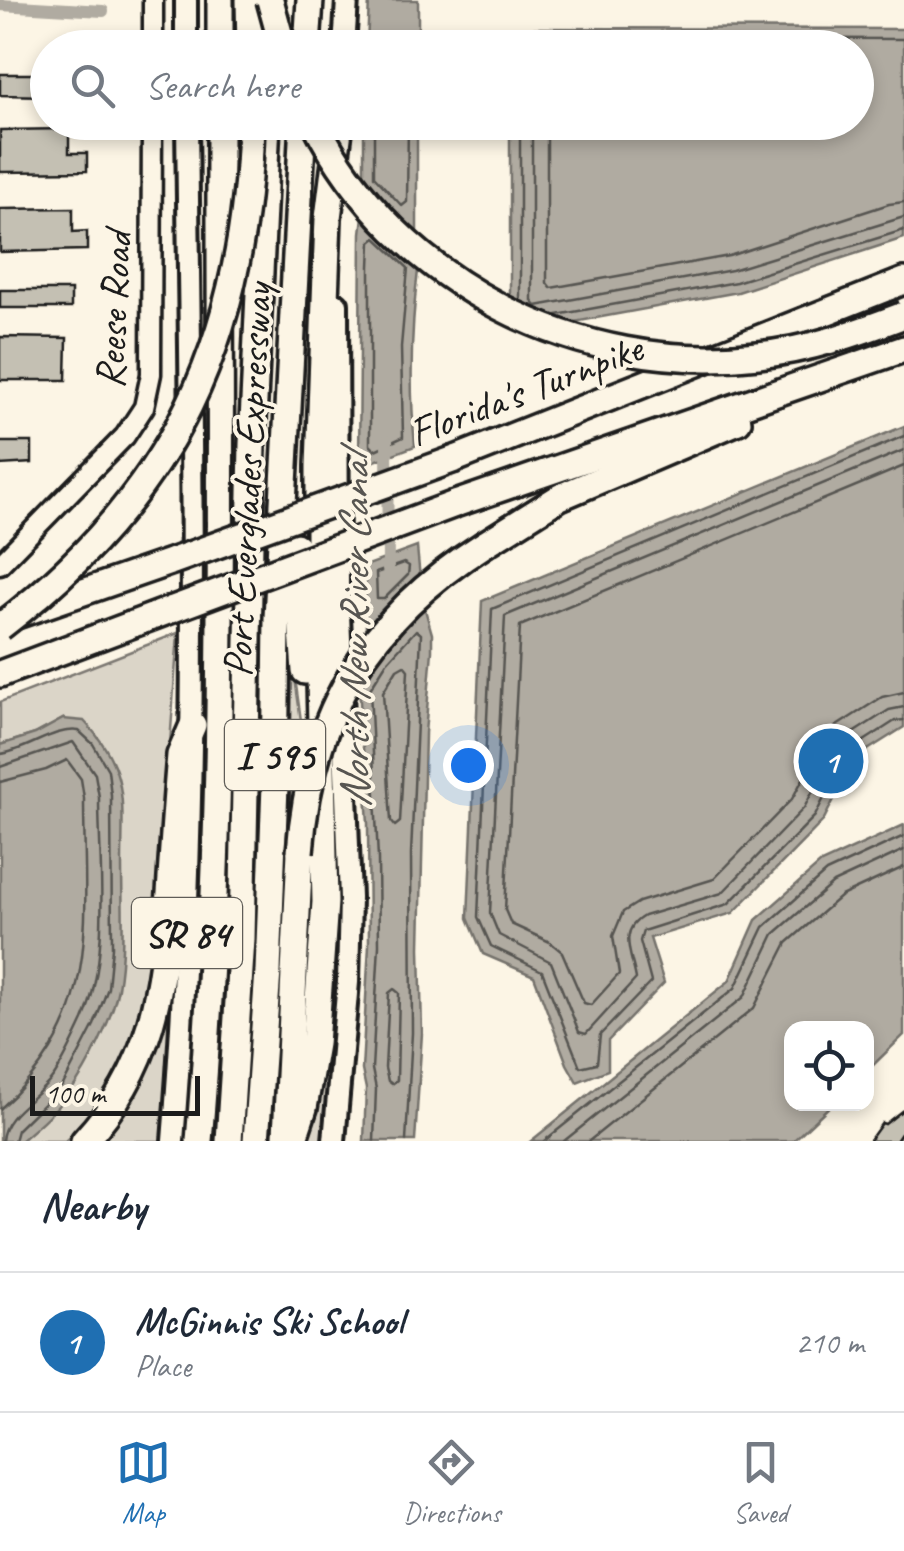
<!DOCTYPE html>
<html lang="en">
<head>
<meta charset="utf-8">
<style>
	:root { --surface:#fff; --page:#f6f6f7; --text:#1f2937; --muted:#747a83; --line:#e0e1e3; --accent:#1f6fb2 }
	body { margin:0; font-family:Caveat,sans-serif; background:var(--page); color:var(--text) }
	.controls { position:absolute; right:30px; bottom:30px; display:grid; overflow:hidden; border-radius:20px; box-shadow:0 5px 15px #0003 }
	.controls button { width:90px; height:90px; display:grid; place-items:center; padding:0; border:0; border-bottom:2px solid var(--line); background:var(--surface); color:var(--text); font:50px sans-serif }
	.scale { position:absolute; left:30px; bottom:25px; width:170px; box-sizing:border-box; padding-left:10px; border:5px solid #1c1c1c; border-top:0; font-size:28px; line-height:35px; white-space:nowrap; color:#1c1c1c; -webkit-text-stroke:8px #fcf5e5; paint-order:stroke }
	.you { position:absolute; left:468px; top:765px; width:35px; height:35px; margin:-25px; border:8px solid #fff; border-radius:50%; background:#1a73e8; box-shadow:0 0 0 15px #1a73e833 }
	.badge { display:grid; place-items:center; width:65px; height:65px; border-radius:50%; background:var(--accent); color:#fff; font-size:32px; font-weight:700 }
	.pin { position:absolute; translate:-50% -50%; border:5px solid #fff; box-shadow:0 2px 10px #0006 }
	.list { margin:0; padding:0; list-style:none }
	h2 { display:flex; justify-content:space-between; align-items:center; height:130px; margin:0; padding:0 40px; font-size:42px }
	h2 small { font-size:32px; font-weight:400; color:var(--muted) }
	.list li { display:grid; grid-template-columns:65px 1fr auto; gap:30px; align-items:center; box-sizing:border-box; height:140px; padding:0 40px; border-top:2px solid var(--line) }
	.list b { display:block; font-size:38px; white-space:nowrap }
	.list p { margin:0; font-size:32px; white-space:nowrap; color:var(--muted) }
	.list em { font-size:32px; font-style:normal; color:var(--muted) }
	.icon { flex:none; width:55px; height:55px; fill:none; stroke:currentColor; stroke-width:2; stroke-linecap:round; stroke-linejoin:round }
	.map { position:relative; flex:none; width:904px; height:1141px; overflow:hidden }
	.search { position:absolute; background:var(--surface); box-shadow:0 5px 15px #0003; left:30px; right:30px; top:30px; height:110px; display:flex; align-items:center; gap:25px; box-sizing:border-box; padding:0 35px; border-radius:55px; color:var(--muted); font-size:38px }
	.sheet { height:270px; background:var(--surface) }
	nav { display:flex; justify-content:space-around; align-items:center; box-sizing:border-box; height:140px; border-top:2px solid var(--line); background:var(--surface); font-size:28px; color:var(--muted) }
	nav a { display:grid; justify-items:center; gap:5px }
	nav .on { color:var(--accent) }
	.map>svg:first-child { display:block }
	.green { fill:#dbd5c8; stroke:#7c7872; stroke-width:2.5 }
	.water { fill:#b0aba1; stroke:#75726c; stroke-width:2.5 }
	.lines { fill:none; stroke-linecap:round; stroke-linejoin:round }
	.shore { stroke:#575551; stroke-width:2.5 }
	.canal { stroke:#b0aba1; stroke-width:12 }
	.building { fill:#c4c0b3; stroke:#1c1c1c; stroke-width:2.5 }
	.minor-casing { stroke:#1c1c1c; stroke-width:25 }
	.major-casing { stroke:#1c1c1c; stroke-width:28 }
	.highway-casing { stroke:#1c1c1c; stroke-width:32 }
	.minor { stroke:#fcf5e5; stroke-width:18 }
	.major { stroke:#fcf5e5; stroke-width:20 }
	.highway { stroke:#fcf5e5; stroke-width:25 }
	.highway-bridge-casing { stroke:#1c1c1c; stroke-width:32; stroke-linecap:butt }
	.highway-bridge { stroke:#fcf5e5; stroke-width:25 }
	.labels { text-anchor:middle; stroke-width:8; stroke-linejoin:round; paint-order:stroke }
	.shield { fill:#fcf5e5; stroke:#5f5d58; stroke-width:2.5 }
	.shield-label { font-size:40px; font-weight:bold; fill:#1c1c1c }
	.street-label { font-size:42px; fill:#1c1c1c; stroke:#fcf5e5 }
	.water-label { font-size:45px; font-style:italic; fill:#575551; stroke:#fcf5e5 }
</style>
</head>
<body>
<div class="map">
<svg width="904" height="1141" viewBox="0 0 904 1141">
	<rect width="100%" height="100%" fill="#fcf5e5"/>
	<filter id="ink" filterUnits="userSpaceOnUse"><feTurbulence type="fractalNoise" baseFrequency=".01" numOctaves="2"/><feDisplacementMap in="SourceGraphic" scale="20" xChannelSelector="R" yChannelSelector="G"/><feConvolveMatrix kernelMatrix="1 2 1 2 8 2 1 2 1" color-interpolation-filters="sRGB"/></filter>
	<g filter="url(#ink)">
		<g class="green">
			<path d="M 178,633 L 154,966 C 142,1031 115,1096 65,1141 L 20,1141 L 71,1091 L 104,1028 L 117,991 L 63,719 L 35,734 L 0,745 L 0,702 Z"/>
			<polygon points="295,678 305,749 294,797 289,849 292,679"/>
			<path d="M 338,912 L 338,968 L 324,1141 L 306,1141 C 332,1067 333,990 338,912 Z"/>
			<polygon points="171,1005 162,1141 99,1141 138,1086 154,1055"/>
		</g>
		<g class="water">
			<polygon points="369,0 418,0 418,47 367,47"/>
			<polygon points="534,28 904,29 904,238 738,292 520,332 510,324 510,123 856,122 856,48 516,47"/>
			<polygon points="364,123 417,123 417,237 364,180"/>
			<path d="M 364,208 L 419,262 C 411,324 409,384 415,446 L 359,467 L 361,233 Z"/>
			<polygon points="904,426 904,727 855,758 823,821 733,913 650,938 664,983 608,1041 608,1070 577,1082 567,1064 534,976 483,954 468,918 482,601"/>
			<polygon points="417,547 420,579 366,634 365,566"/>
			<polygon points="424,606 432,634 432,651 425,733 420,948 422,1033 415,1141 364,1141 366,1089 362,1070 369,945 368,823 359,686 393,639"/>
			<path d="M 63,719 L 84,721 C 130,769 122,803 122,864 C 122,905 125,947 118,988 C 113,1017 88,1069 70,1092 C 56,1110 37,1127 20,1141 L 0,1141 L 0,745 L 35,734 Z"/>
			<polygon points="904,825 904,1035 867,1071 866,1028 792,1028 792,1104 832,1104 793,1141 531,1141 729,981 756,920 821,863"/>
		</g>
		<g class="lines">
			<g class="shore">
				<polyline points="530,48 541,38 904,39"/>
				<polyline points="374,122 374,176 402,206 407,202 408,122"/>
				<polyline points="520,122 520,299"/>
				<polyline points="532,122 532,301 536,306 732,270 904,217"/>
				<polyline points="547,122 547,283 551,288 729,256 889,204 904,202"/>
				<polygon points="376,238 408,268 401,347 403,437 375,450 370,445 370,267 371,242"/>
				<polyline points="557,315 736,282 904,230"/>
				<polyline points="904,436 492,609 478,917 491,946 542,971 580,1067 597,1063 600,1035 651,982 640,941 643,931 728,904 815,816 847,752 895,721 904,720"/>
				<path d="M 904,450 L 505,616 L 490,913 L 499,935 L 551,962 L 579,1032 L 586,1034 L 636,979 C 632,955 617,931 644,916 L 722,893 L 804,808 L 839,742 L 889,710 L 904,707"/>
				<polyline points="904,466 520,626 505,910 511,924 550,942 562,952 584,1003 591,1005 619,974 613,936 623,912 639,902 714,879 792,799 829,731 882,697 904,692"/>
				<polygon points="404,563 409,566 408,575 384,599 377,599 376,573"/>
				<polygon points="404,665 408,670 400,822 395,826 391,821 383,692 397,669"/>
				<path d="M 0,754 C 27,751 53,727 79,731 L 93,744 L 108,770 L 111,795 L 112,947 L 108,988 L 94,1025 L 63,1085 L 17,1130 L 14,1141"/>
				<path d="M 0,767 L 73,742 L 95,774 L 99,797 C 99,866 111,957 83,1020 C 74,1039 65,1059 54,1076 C 39,1098 3,1113 2,1141"/>
				<path d="M 0,782 L 46,770 L 67,760 L 81,779 L 84,798 C 84,923 103,1017 0,1109"/>
				<polygon points="394,989 399,993 397,1080 392,1084 388,1081 385,1068 389,993"/>
				<polyline points="374,1141 376,1089 372,1069 379,945 378,859 370,689 387,662 416,630 421,634 411,854 412,1033 406,1141"/>
				<polyline points="544,1141 735,988 764,927 826,872 904,836"/>
				<polyline points="564,1141 744,997 774,934 833,883 904,850"/>
				<polyline points="589,1141 754,1008 787,943 841,896 904,867"/>
			</g>
			<g class="canal">
				<polyline points="0,5 103,11"/>
				<polyline points="387,440 388,570"/>
			</g>
		</g>
		<g class="building">
			<polygon points="0,74 48,74 48,96 0,95"/>
			<polygon points="69,129 69,153 87,153 87,171 0,172 0,130"/>
			<polygon points="73,208 73,232 87,231 87,250 0,252 0,209"/>
			<rect x="0" y="290" width="71" height="18"/>
			<polygon points="0,337 67,338 66,380 0,380"/>
			<polygon points="0,442 32,442 32,463 0,465"/>
			<polygon points="904,1109 904,1129 896,1141 869,1141 882,1123 885,1124"/>
		</g>
		<g class="lines">
			<defs>
				<g id="minor">
					<polyline points="153,48 153,0"/>
					<polyline points="0,564 125,436 144,407 151,374 152,122"/>
				</g>
				<g id="major">
					<polyline points="186,0 186,48"/>
					<polyline points="344,48 347,0"/>
					<path d="M 173,1141 C 201,802 191,462 187,122"/>
					<polyline points="334,1141 348,982 350,898 338,588 337,304"/>
				</g>
				<g id="highway">
					<polyline points="249,0 250,48"/>
					<polyline points="220,48 220,0"/>
					<polyline points="307,48 310,0"/>
					<polyline points="455,459 904,281"/>
					<polyline points="455,504 904,349"/>
					<polyline points="485,544 560,497 738,421"/>
					<polyline points="296,546 305,671"/>
					<polyline points="17,615 173,561"/>
					<polyline points="0,674 173,609"/>
					<polyline points="286,1136 300,852"/>
					<path d="M 84,1141 C 153,1067 162,990 170,893 C 173,847 176,801 180,755 L 193,725"/>
					<path d="M 199,1141 C 228,803 219,462 220,122"/>
					<polyline points="229,1141 242,939 252,444 267,122"/>
					<polyline points="256,1141 268,971 275,785 277,618 303,122"/>
					<polyline points="293,1141 304,1108 315,1044 325,902 319,635 319,466 328,218 339,130"/>
				</g>
			</defs>
			<use href="#minor" class="minor-casing"/>
			<use href="#major" class="major-casing"/>
			<use href="#highway" class="highway-casing"/>
			<use href="#minor" class="minor"/>
			<use href="#major" class="major"/>
			<use href="#highway" class="highway"/>
			<defs>
				<g id="highway-bridge">
					<polyline points="270,0 283,48"/>
					<path d="M 315,122 C 396,284 581,376 758,355 C 809,350 857,333 904,315"/>
					<polyline points="173,561 455,459"/>
					<polyline points="173,609 455,504"/>
					<path d="M 0,627 C 174,495 246,338 251,122"/>
					<path d="M 300,852 C 310,713 368,618 485,544"/>
				</g>
			</defs>
			<use href="#highway-bridge" class="highway-bridge-casing"/>
			<use href="#highway-bridge" class="highway-bridge"/>
		</g>
	</g>
	<g class="labels">
		<g class="shield">
			<rect x="225" y="720" width="100" height="70" rx="8"/>
			<rect x="132" y="898" width="110" height="70" rx="8"/>
		</g>
		<g class="shield-label">
			<text x="275" y="769">I 595</text>
			<text x="187" y="947">SR 84</text>
		</g>
		<g class="street-label">
			<text transform="translate(112 310) rotate(-87)" y="15">Reese Road</text>
			<text transform="translate(525 389) rotate(-21)" y="15">Florida's Turnpike</text>
			<text transform="translate(246 480) rotate(-87)" y="15">Port Everglades Expressway</text>
		</g>
		<g class="water-label">
			<text transform="translate(353 632) rotate(-90)" y="16">North New River Canal</text>
		</g>
	</g>
</svg>
<div class="controls">
<button><svg class="icon" aria-label="locate" viewBox="0 0 24 24"><circle cx="12" cy="12" r="6"/><path d="M12 2v4M12 18v4M2 12h4M18 12h4"/></svg></button>
</div>
<div class="scale">100 m</div>
<div class="you"></div>
<div class="pin badge" style="left:831px;top:761px">1</div>
<div class="search"><svg class="icon" aria-label="search" viewBox="0 0 24 24"><circle cx="10" cy="10" r="6"/><path d="M15 15l6 6"/></svg>Search here</div>
</div>
<section class="sheet">
<h2>Nearby<small></small></h2>
<ul class="list">
<li><span class="badge">1</span><div><b>McGinnis Ski School</b><p>Place</p></div><em>210 m</em></li>
</ul>
</section>
<nav>
<a class="on"><svg class="icon" aria-label="map" viewBox="0 0 24 24"><path d="M3 6l6-2 6 2 6-2v14l-6 2-6-2-6 2zM9 4v14M15 6v14"/></svg>Map</a>
<a><svg class="icon" aria-label="directions" viewBox="0 0 24 24"><path d="M12 3l9 9-9 9-9-9zM9 14v-3h6M13 9l2 2-2 2"/></svg>Directions</a>
<a><svg class="icon" aria-label="saved" viewBox="0 0 24 24"><path d="M7 4h10v16l-5-4-5 4z"/></svg>Saved</a>
</nav>
</body>
</html>
